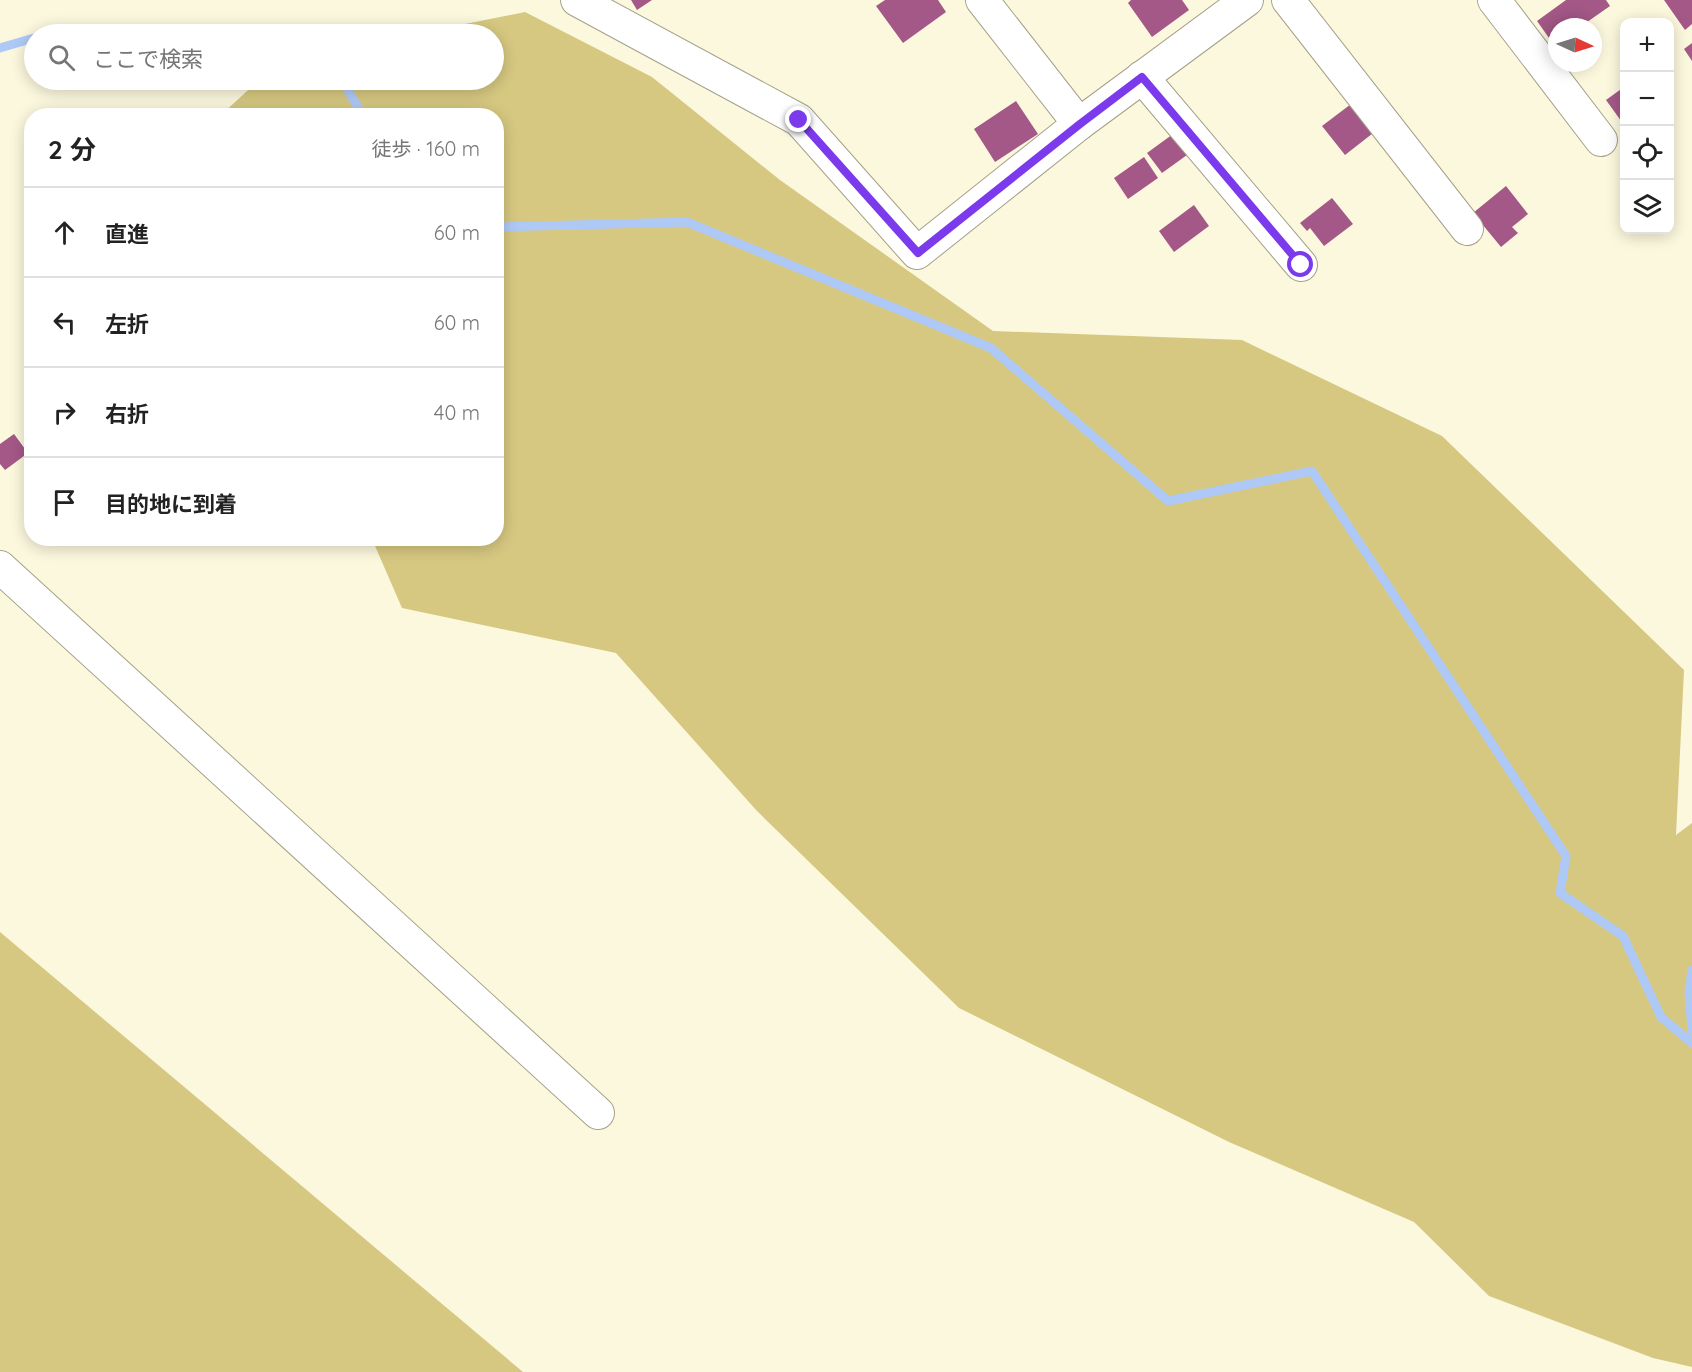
<!DOCTYPE html>
<html lang="ja">
<head>
<meta charset="utf-8">
<style>
	:root { --surface:#fff; --page:#f6f6f6; --text:#222; --muted:#767676; --line:#e0e0e0 }
	body { margin:0; font-family:Quicksand,"Noto Sans JP",sans-serif; background:var(--page); color:var(--text) }
	.controls { position:absolute; right:18px; top:18px; display:grid; overflow:hidden; border-radius:12px; box-shadow:0 3px 15px #0003 }
	.controls button { width:54px; height:54px; display:grid; place-items:center; padding:0; border:0; border-bottom:2px solid var(--line); background:var(--surface); color:var(--text); font:30px sans-serif }
	.compass { position:absolute; left:1548px; top:18px; width:54px; height:54px; border-radius:50%; background:var(--surface); box-shadow:0 3px 15px #0003; rotate:94deg }
	.stop { position:absolute; width:18px; height:18px; margin:-14px; border:4px solid #7c3aed; border-radius:50%; background:#fff }
	.stop.end { background:#7c3aed; border-color:#fff; box-shadow:0 2px 6px #0008 }
	.list { margin:0; padding:0; list-style:none }
	h2 { display:flex; justify-content:space-between; align-items:center; height:78px; margin:0; padding:0 24px; font-size:26px }
	h2 small { font-size:20px; font-weight:400; color:var(--muted) }
	.list li { display:grid; grid-template-columns:39px 1fr auto; gap:18px; align-items:center; box-sizing:border-box; height:90px; padding:0 24px; border-top:2px solid var(--line) }
	.list b { display:block; font-size:22px; white-space:nowrap }
	.list em { font-size:20px; font-style:normal; color:var(--muted) }
	.icon { flex:none; width:33px; height:33px; fill:none; stroke:currentColor; stroke-width:2; stroke-linecap:round; stroke-linejoin:round }
	.map { position:relative; flex:none; width:1692px; height:1372px; overflow:hidden }
	.search { position:absolute; background:var(--surface); box-shadow:0 3px 15px #0003; left:24px; top:24px; width:480px; height:66px; display:flex; align-items:center; gap:15px; box-sizing:border-box; padding:0 21px; border-radius:33px; color:var(--muted); font-size:22px }
	.panel { position:absolute; background:var(--surface); box-shadow:0 3px 15px #0003; left:24px; top:108px; width:480px; height:438px; border-radius:24px }
	.map>svg:first-child { display:block }
	.green { fill:#d6c881 }
	.lines { fill:none; stroke-linecap:round; stroke-linejoin:round }
	.stream { stroke:#afc9f7; stroke-width:9 }
	.building { fill:#a45887 }
	.street-casing { stroke:#a5a089; stroke-width:34 }
	.street { stroke:#fff; stroke-width:32 }
	.route { stroke:#7c3aed; stroke-width:8 }
</style>
</head>
<body>
<div class="map">
<svg width="1692" height="1372" viewBox="0 0 1692 1372">
	<rect width="100%" height="100%" fill="#fcf8de"/>
	<g class="green">
		<polygon points="525,12 652,77 780,180 993,331 1242,340 1442,436 1684,670 1676,835 1692,823 1692,1367 1653,1358 1489,1296 1414,1222 1229,1142 959,1008 757,811 616,653 402,608 372,539 496,538 496,116 221,115 258,81 262,80 494,80 494,34 415,34"/>
		<polygon points="0,932 523,1372 0,1372"/>
	</g>
	<g class="lines">
		<g class="stream">
			<polyline points="0,48 34,38"/>
			<polyline points="342,80 363,116"/>
			<polyline points="496,227 687,222 991,348 1168,501 1312,471 1566,856 1560,893 1623,936 1661,1017 1692,1043"/>
			<polyline points="1692,970 1689,992 1692,1031"/>
		</g>
	</g>
	<g class="building">
		<polygon points="631,0 652,0 637,10"/>
		<polygon points="885,0 938,0 946,12 903,43 876,6"/>
		<polygon points="1131,0 1182,0 1189,10 1152,37 1128,3"/>
		<polygon points="1566,0 1606,0 1610,6 1580,27 1557,27 1557,43 1554,45 1537,21"/>
		<polygon points="1664,0 1692,0 1692,24 1685,30"/>
		<polygon points="1692,43 1692,61 1684,49"/>
		<polygon points="1624,87 1624,125 1606,100"/>
		<polygon points="1016,101 1038,134 995,162 974,129"/>
		<polygon points="1355,101 1377,130 1345,155 1322,126"/>
		<polygon points="1173,134 1187,155 1162,173 1147,153"/>
		<polygon points="1144,157 1158,178 1128,199 1114,178"/>
		<polygon points="1506,186 1528,214 1512,227 1518,233 1501,247 1473,213"/>
		<polygon points="1332,198 1353,224 1324,246 1310,228 1307,231 1300,223"/>
		<polygon points="1194,205 1209,226 1174,252 1159,231"/>
		<polygon points="14,434 28,453 5,470 0,464 0,444"/>
	</g>
	<g class="lines">
		<defs>
			<g id="street">
				<polyline points="577,0 799,120 917,253 1079,124 1247,0"/>
				<polyline points="982,0 1079,124"/>
				<polyline points="1288,0 1467,229"/>
				<polyline points="1494,0 1601,140"/>
				<polyline points="1142,77 1301,265"/>
				<polyline points="0,567 598,1113"/>
			</g>
		</defs>
		<use href="#street" class="street-casing"/>
		<use href="#street" class="street"/>
	</g>
	<g class="lines">
		<polyline class="route" points="799,120 918,253 1080,124 1142,77 1301,265"/>
	</g>
</svg>
<div class="controls">
<button>+</button>
<button>−</button>
<button><svg class="icon" aria-label="locate" viewBox="0 0 24 24"><circle cx="12" cy="12" r="6"/><path d="M12 2v4M12 18v4M2 12h4M18 12h4"/></svg></button>
<button><svg class="icon" aria-label="layers" viewBox="0 0 24 24"><path d="M12 4l9 5-9 5-9-5zM3 14l9 5 9-5"/></svg></button>
</div>
<svg class="compass" viewBox="-18 -18 36 36"><path d="M0-13l5 13h-10z" fill="#e53935"/><path d="M0 13l5-13h-10z" fill="#767676"/></svg>
<div class="stop" style="left:1301px;top:265px"></div>
<div class="stop end" style="left:799px;top:120px"></div>
<div class="search"><svg class="icon" aria-label="search" viewBox="0 0 24 24"><circle cx="10" cy="10" r="6"/><path d="M15 15l6 6"/></svg>ここで検索</div>
<section class="panel">
<h2>2 分<small>徒歩 · 160 m</small></h2>
<ul class="list">
<li><svg class="icon" aria-label="ahead" viewBox="0 0 24 24"><path d="M12 20V5M6 11l6-6 6 6"/></svg><div><b>直進</b></div><em>60 m</em></li>
<li><svg class="icon" aria-label="left" viewBox="0 0 24 24"><path d="M17 20v-9H6M10 6l-5 5 5 5"/></svg><div><b>左折</b></div><em>60 m</em></li>
<li><svg class="icon" aria-label="right" viewBox="0 0 24 24"><path d="M7 20v-9h11M14 6l5 5-5 5"/></svg><div><b>右折</b></div><em>40 m</em></li>
<li><svg class="icon" aria-label="arrive" viewBox="0 0 24 24"><path d="M6 21V4h12l-3 4 3 4H6"/></svg><div><b>目的地に到着</b></div></li>
</ul>
</section>
</div>
</body>
</html>
